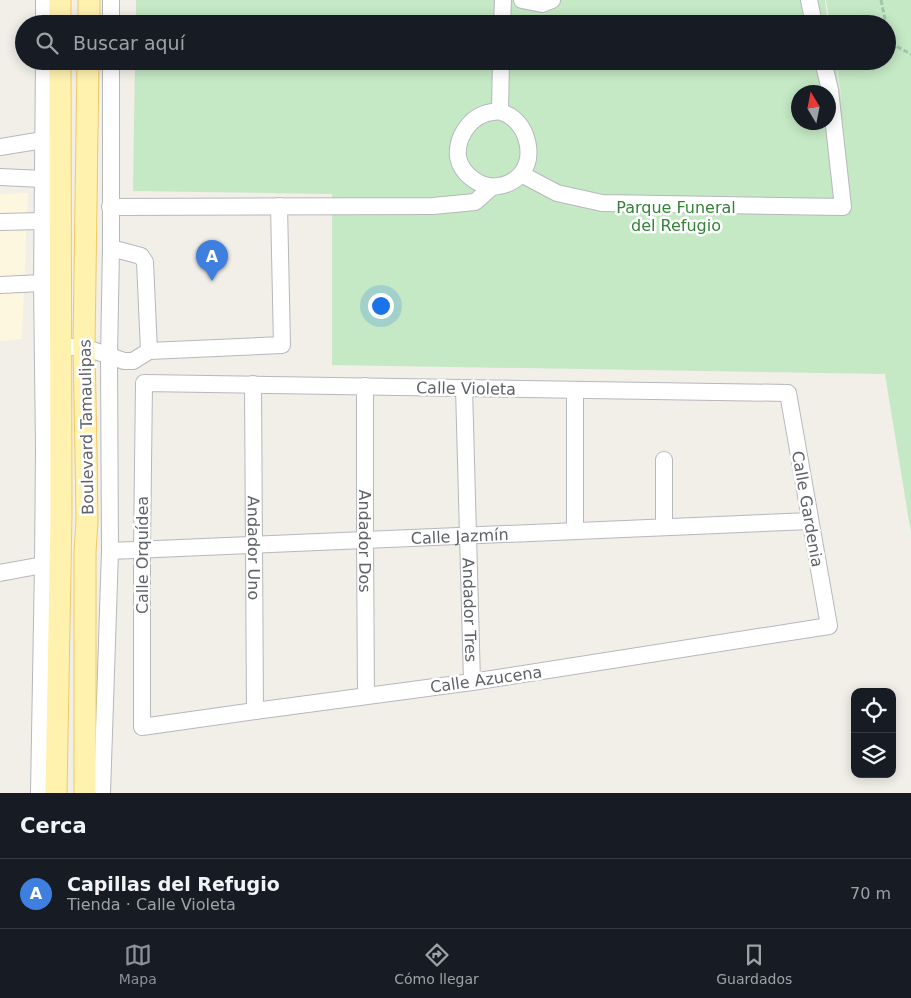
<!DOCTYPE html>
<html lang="es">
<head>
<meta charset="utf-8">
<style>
	:root { --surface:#171b24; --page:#242831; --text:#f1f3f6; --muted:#9ea1a6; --line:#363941; --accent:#8c9099 }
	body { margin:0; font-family:"DejaVu Sans",sans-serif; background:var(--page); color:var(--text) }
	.controls { position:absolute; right:15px; bottom:15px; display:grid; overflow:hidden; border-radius:10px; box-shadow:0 2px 12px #0003 }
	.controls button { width:45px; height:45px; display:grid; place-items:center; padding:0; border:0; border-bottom:1px solid var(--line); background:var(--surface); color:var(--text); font:25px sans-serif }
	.compass { position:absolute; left:791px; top:85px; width:45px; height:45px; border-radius:50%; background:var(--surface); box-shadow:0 2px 12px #0003; rotate:350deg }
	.you { position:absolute; left:380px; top:305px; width:18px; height:18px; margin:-12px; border:4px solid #fff; border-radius:50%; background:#1a73e8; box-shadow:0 0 0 8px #1a73e833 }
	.badge { display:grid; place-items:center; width:32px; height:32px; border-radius:50%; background:var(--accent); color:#fff; font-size:16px; font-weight:700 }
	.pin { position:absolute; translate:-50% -41px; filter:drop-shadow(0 1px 2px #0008) }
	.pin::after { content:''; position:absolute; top:26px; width:18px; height:15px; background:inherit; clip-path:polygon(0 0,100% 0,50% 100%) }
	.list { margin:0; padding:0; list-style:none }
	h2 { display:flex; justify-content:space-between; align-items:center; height:65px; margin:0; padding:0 20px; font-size:21px }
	h2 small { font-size:16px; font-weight:400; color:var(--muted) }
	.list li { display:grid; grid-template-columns:32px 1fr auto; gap:15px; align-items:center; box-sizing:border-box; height:70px; padding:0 20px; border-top:1px solid var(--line) }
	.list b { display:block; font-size:19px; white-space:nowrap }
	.list p { margin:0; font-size:16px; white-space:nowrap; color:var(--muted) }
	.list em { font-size:16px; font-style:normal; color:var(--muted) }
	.icon { flex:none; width:28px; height:28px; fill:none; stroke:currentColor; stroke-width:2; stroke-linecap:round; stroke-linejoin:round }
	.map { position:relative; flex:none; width:911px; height:793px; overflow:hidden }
	.search { position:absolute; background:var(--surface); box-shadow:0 2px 12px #0003; left:15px; right:15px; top:15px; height:55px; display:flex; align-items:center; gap:12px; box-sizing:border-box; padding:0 18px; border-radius:28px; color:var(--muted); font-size:19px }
	.sheet { height:135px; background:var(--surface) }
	nav { display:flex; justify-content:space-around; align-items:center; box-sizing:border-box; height:70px; border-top:1px solid var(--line); background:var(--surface); font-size:14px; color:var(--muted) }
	nav a { display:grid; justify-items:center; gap:2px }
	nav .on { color:var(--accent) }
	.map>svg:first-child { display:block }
	.commercial { fill:#fef7e0 }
	.green { fill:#c5e8c5; fill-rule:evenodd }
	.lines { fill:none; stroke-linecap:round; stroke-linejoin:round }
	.minor-casing { stroke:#b5b8bc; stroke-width:18 }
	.major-casing { stroke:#f2c960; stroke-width:23 }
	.path { stroke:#9cc7a9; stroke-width:3; stroke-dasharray:5 2.5; stroke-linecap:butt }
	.minor { stroke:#fff; stroke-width:16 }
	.major { stroke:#fff2af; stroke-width:21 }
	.labels { text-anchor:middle; stroke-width:5; stroke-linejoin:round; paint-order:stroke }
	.park-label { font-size:16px; fill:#348238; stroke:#fff }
	.street-label { font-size:16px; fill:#5f6368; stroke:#fff }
</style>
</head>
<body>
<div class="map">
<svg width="911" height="793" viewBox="0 0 911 793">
	<rect width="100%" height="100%" fill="#f1efe8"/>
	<polygon class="commercial" points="28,193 22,339 0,341 0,194"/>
	<g class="green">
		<polygon points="136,0 825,0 828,24 136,24"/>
		<path d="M 826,0 L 911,0 L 911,533 L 885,374 L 332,365 L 332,194 L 133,191 L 135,61 L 835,61 L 845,122 L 836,61 L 887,61 L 887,24 L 830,24 ZM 798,92 L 828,92 L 828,122 L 798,122 Z"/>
	</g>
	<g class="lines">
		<defs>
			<g id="minor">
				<polyline points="522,0 542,4 552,0"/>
				<polyline points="809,0 814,24"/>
				<polyline points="44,24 44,0"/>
				<polyline points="111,24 111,0"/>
				<polyline points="502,24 503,0"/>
				<path d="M 500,111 C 495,112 489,112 484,114 C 468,120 456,139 458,157 C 461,174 481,189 498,186 C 507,185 515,181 521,174 C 535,157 528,128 510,116 C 507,114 503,113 500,111 L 501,61"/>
				<polyline points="0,147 43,140"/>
				<polyline points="521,174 557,193 602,203 843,207 830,90 823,61"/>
				<polyline points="0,177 43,179"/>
				<polyline points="110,207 433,206 475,202 492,187"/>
				<polyline points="0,222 42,221"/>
				<polyline points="111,248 141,256 145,262 149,351 282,345 279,206"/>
				<polyline points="0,285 42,283"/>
				<polyline points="61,347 84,347 124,361 133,361 149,351"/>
				<polygon points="144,383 788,393 829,626 472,682 255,711 142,727 142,550"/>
				<path id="s1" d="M 253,384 L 255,711"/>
				<path id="s2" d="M 365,386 L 365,540 L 366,696"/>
				<path id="s3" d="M 464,388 L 472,682"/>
				<polyline points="664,460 664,527"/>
				<polyline points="575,531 575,390"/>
				<path id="s4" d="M 110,551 L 810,521"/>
				<polyline points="0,573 43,565"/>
				<polyline points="39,793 43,565 44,449 42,283 44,61"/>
				<polyline points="102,793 110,551 109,357 111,248 111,61"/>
			</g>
			<g id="major">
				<polyline points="60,0 60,24"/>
				<polyline points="89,24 89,0"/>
				<polyline points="56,793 61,514 60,61"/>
				<polyline points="85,793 85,552 87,521 86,454 84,347 88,61"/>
			</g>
		</defs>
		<use href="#minor" class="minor-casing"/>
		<use href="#major" class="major-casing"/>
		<g class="path">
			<polyline points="881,0 886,24"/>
			<polyline points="887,27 894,45 911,54"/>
		</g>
		<use href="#minor" class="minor"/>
		<use href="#major" class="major"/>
	</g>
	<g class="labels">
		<g class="park-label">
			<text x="676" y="213">Parque Funeral<tspan x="676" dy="18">del Refugio</tspan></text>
		</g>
		<g class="street-label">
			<text transform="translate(466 388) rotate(1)" y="6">Calle Violeta</text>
			<text transform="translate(86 427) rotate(-91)" y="6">Boulevard Tamaulipas</text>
			<text transform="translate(808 509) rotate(80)" y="6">Calle Gardenia</text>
			<text dy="6" stroke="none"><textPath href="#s4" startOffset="350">Calle Jazmín</textPath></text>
			<text dy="6" stroke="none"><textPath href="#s2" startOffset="155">Andador Dos</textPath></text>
			<text dy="6" stroke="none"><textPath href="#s1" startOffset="164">Andador Uno</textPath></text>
			<text transform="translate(142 555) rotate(-90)" y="6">Calle Orquídea</text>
			<text dy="6" stroke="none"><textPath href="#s3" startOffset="222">Andador Tres</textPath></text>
			<text transform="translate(486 679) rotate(-8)" y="6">Calle Azucena</text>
		</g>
	</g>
</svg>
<div class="controls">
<button><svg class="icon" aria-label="locate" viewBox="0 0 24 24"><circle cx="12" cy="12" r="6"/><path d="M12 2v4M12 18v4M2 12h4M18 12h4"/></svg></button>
<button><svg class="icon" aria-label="layers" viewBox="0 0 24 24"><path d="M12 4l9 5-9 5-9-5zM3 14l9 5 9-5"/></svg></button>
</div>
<svg class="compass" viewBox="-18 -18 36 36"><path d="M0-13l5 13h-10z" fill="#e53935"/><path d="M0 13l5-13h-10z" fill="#9ea1a6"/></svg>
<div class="you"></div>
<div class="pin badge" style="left:212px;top:281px;background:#3f7fe0">A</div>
<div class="search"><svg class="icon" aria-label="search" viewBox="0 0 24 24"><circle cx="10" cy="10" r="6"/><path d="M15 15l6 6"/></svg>Buscar aquí</div>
</div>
<section class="sheet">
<h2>Cerca<small></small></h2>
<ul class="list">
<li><span class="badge" style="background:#3f7fe0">A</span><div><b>Capillas del Refugio</b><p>Tienda · Calle Violeta</p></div><em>70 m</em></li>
</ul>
</section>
<nav>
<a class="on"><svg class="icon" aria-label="map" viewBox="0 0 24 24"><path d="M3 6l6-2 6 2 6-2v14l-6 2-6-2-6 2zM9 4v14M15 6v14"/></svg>Mapa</a>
<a><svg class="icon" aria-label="directions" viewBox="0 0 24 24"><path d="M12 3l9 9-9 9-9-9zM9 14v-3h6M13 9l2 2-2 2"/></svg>Cómo llegar</a>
<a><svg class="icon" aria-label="saved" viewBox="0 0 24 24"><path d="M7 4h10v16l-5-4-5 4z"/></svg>Guardados</a>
</nav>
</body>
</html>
